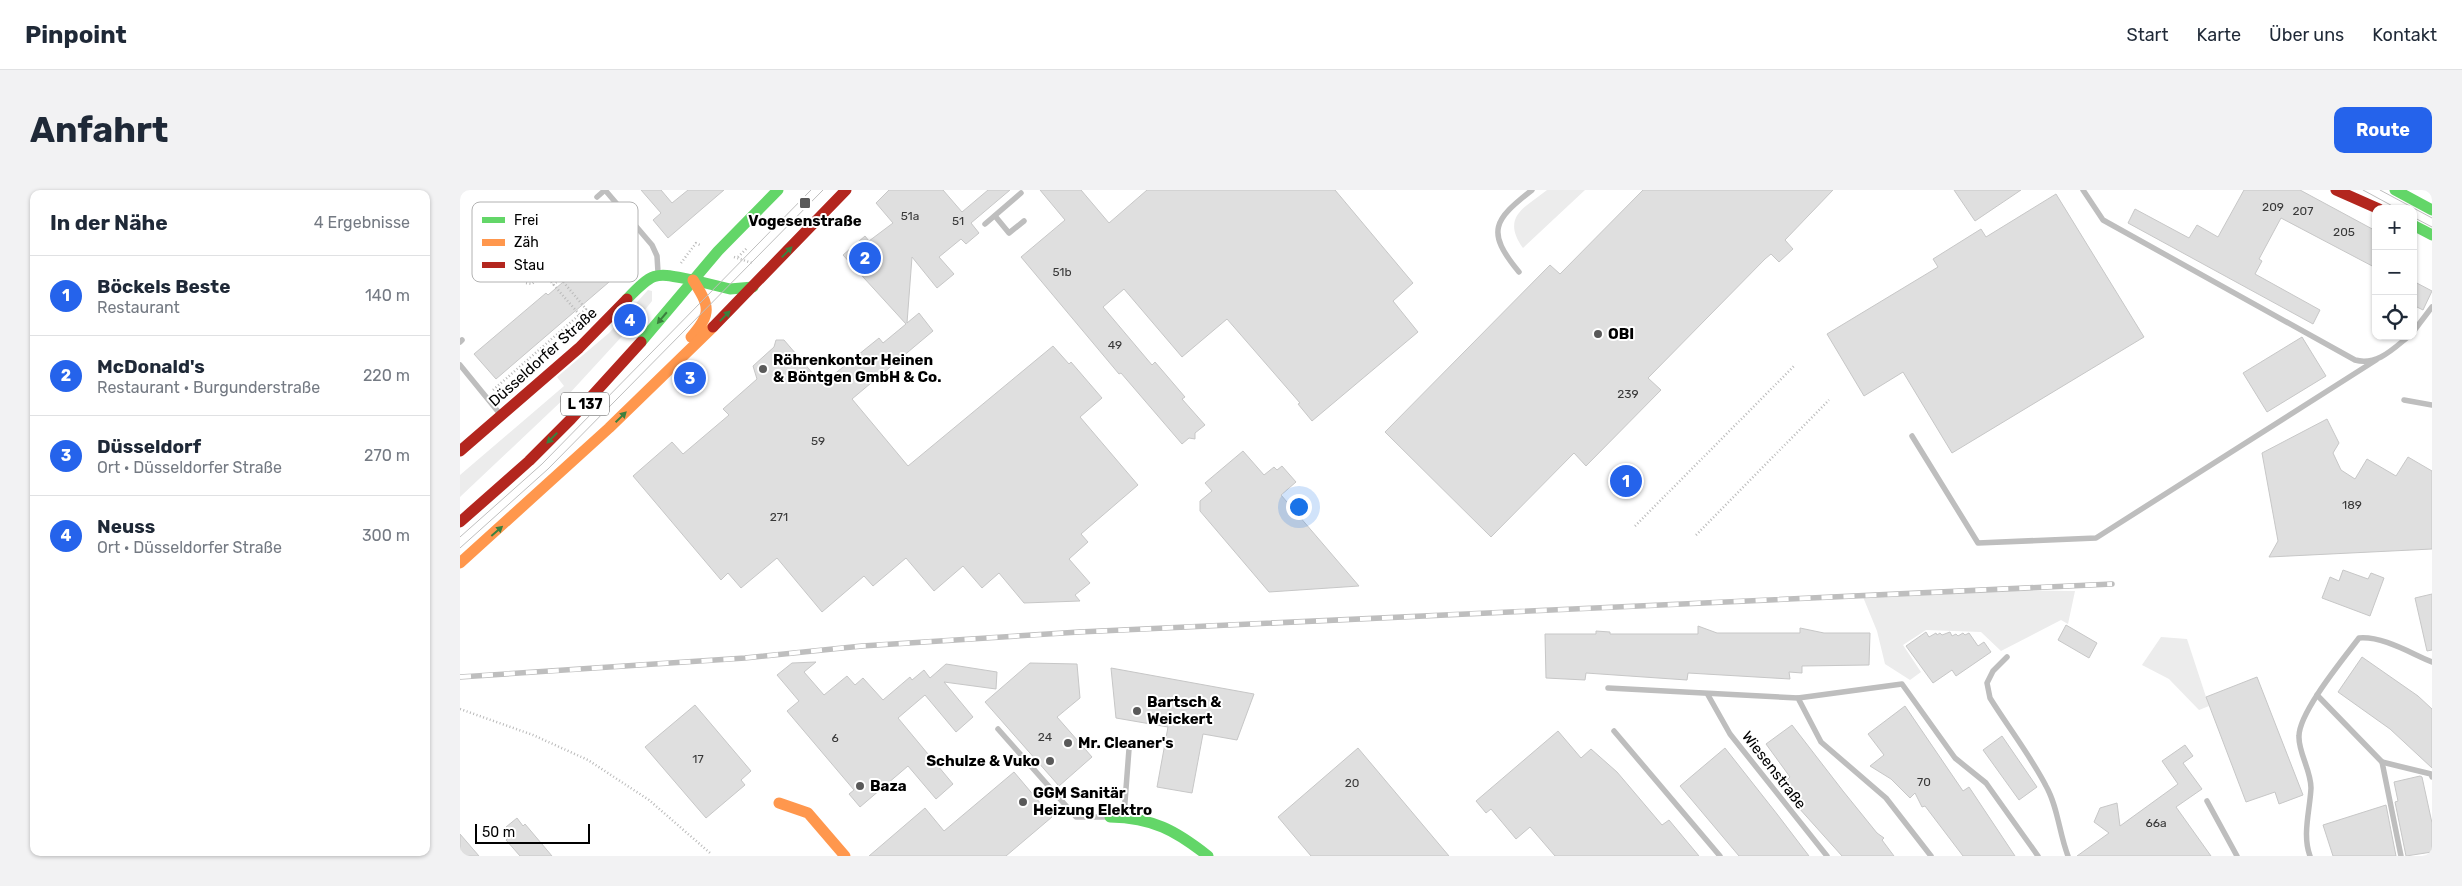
<!DOCTYPE html>
<html lang="de">
<head>
<meta charset="utf-8">
<style>
	:root { --surface:#fff; --page:#f2f2f3; --text:#1f2937; --muted:#747a83; --line:#e0e1e3; --accent:#2563eb }
	body { margin:0; font-family:Rubik,sans-serif; background:var(--page); color:var(--text) }
	.controls { position:absolute; right:15px; top:15px; display:grid; overflow:hidden; border-radius:10px; box-shadow:0 1px 4px #0004 }
	.controls button { width:45px; height:45px; display:grid; place-items:center; padding:0; border:0; border-bottom:1px solid var(--line); background:var(--surface); color:var(--text); font:25px sans-serif }
	.scale { position:absolute; left:15px; bottom:12px; width:115px; box-sizing:border-box; padding-left:5px; border:2px solid #000; border-top:0; font-size:14px; line-height:18px; white-space:nowrap; color:#000; -webkit-text-stroke:4px #fff; paint-order:stroke }
	.you { position:absolute; left:838px; top:316px; width:18px; height:18px; margin:-12px; border:4px solid #fff; border-radius:50%; background:#1a73e8; box-shadow:0 0 0 8px #1a73e833 }
	.badge { display:grid; place-items:center; width:32px; height:32px; border-radius:50%; background:var(--accent); color:#fff; font-size:16px; font-weight:700 }
	.pin { position:absolute; translate:-50% -50%; border:2px solid #fff; box-shadow:0 1px 5px #0006 }
	.list { margin:0; padding:0; list-style:none }
	h2 { display:flex; justify-content:space-between; align-items:center; height:65px; margin:0; padding:0 20px; font-size:21px }
	h2 small { font-size:16px; font-weight:400; color:var(--muted) }
	.list li { display:grid; grid-template-columns:32px 1fr auto; gap:15px; align-items:center; box-sizing:border-box; height:80px; padding:0 20px; border-top:1px solid var(--line) }
	.list b { display:block; font-size:19px; white-space:nowrap }
	.list p { margin:0; font-size:16px; white-space:nowrap; color:var(--muted) }
	.list em { font-size:16px; font-style:normal; color:var(--muted) }
	.icon { flex:none; width:28px; height:28px; fill:none; stroke:currentColor; stroke-width:2; stroke-linecap:round; stroke-linejoin:round }
	.map { position:relative; flex:none; width:1972px; height:666px; overflow:hidden; border-radius:10px }
	header { display:flex; align-items:center; gap:30px; box-sizing:border-box; height:70px; padding:0 25px; background:var(--surface); border-bottom:1px solid var(--line) }
	header strong { font-size:24px }
	nav { display:flex; gap:28px; margin-inline-start:auto; font-size:18px }
	.intro { display:flex; align-items:center; justify-content:space-between; box-sizing:border-box; height:120px; padding:0 30px }
	h1 { margin:0; font-size:35px }
	.button { padding:12px 22px; border-radius:10px; background:var(--accent); color:#fff; font-size:18px; font-weight:700 }
	main { display:flex; gap:30px; padding:0 30px }
	aside { flex:1; background:var(--surface); border-radius:10px; box-shadow:0 1px 4px #0004 }
	.map>svg:first-child { display:block }
	.green { fill:#ececec }
	.building { fill:#dfdfdf; stroke:#c7c7c7 }
	.lines { fill:none; stroke-linecap:round; stroke-linejoin:round }
	.path { stroke:#b9b9b9; stroke-width:2.5; stroke-dasharray:1 2.5; stroke-linecap:butt }
	.lane { stroke:#bebebe; stroke-width:5.5 }
	.fast { stroke:#63d668; stroke-width:11 }
	.slow { stroke:#ff974d; stroke-width:11 }
	.jam { stroke:#b3261e; stroke-width:11 }
	.tram { stroke:#bebebe; stroke-width:1 }
	.rail-casing { stroke:#bebebe; stroke-width:5.5 }
	.rail { stroke:#fff; stroke-width:4; stroke-dasharray:11; stroke-linecap:butt }
	.oneway { fill:#3b803e }
	.poi-dot { fill:#595959; stroke:#fff; stroke-width:2 }
	.labels { text-anchor:middle; stroke-width:4; stroke-linejoin:round; paint-order:stroke }
	.number-label { font-size:12px; fill:#383838 }
	.shield { fill:#fff; stroke:#4c4c4c; stroke-width:1 }
	.shield-label { font-size:14px; font-weight:bold; fill:#000 }
	.poi-label { font-size:15px; font-weight:bold; fill:#000; stroke:#fff; text-anchor:start }
	.street-label { font-size:15px; fill:#000; stroke:#fff }
	.key { fill:#fff; stroke:#b2b2b2; stroke-width:1 }
	.key-label { font-size:14px; fill:#000 }
</style>
</head>
<body>
<header>
<strong>Pinpoint</strong>
<nav><a>Start</a><a>Karte</a><a>Über uns</a><a>Kontakt</a></nav>
</header>
<div class="intro"><h1>Anfahrt</h1><a class="button">Route</a></div>
<main>
<aside>
<h2>In der Nähe<small>4 Ergebnisse</small></h2>
<ul class="list">
<li><span class="badge">1</span><div><b>Böckels Beste</b><p>Restaurant</p></div><em>140 m</em></li>
<li><span class="badge">2</span><div><b>McDonald's</b><p>Restaurant · Burgunderstraße</p></div><em>220 m</em></li>
<li><span class="badge">3</span><div><b>Düsseldorf</b><p>Ort · Düsseldorfer Straße</p></div><em>270 m</em></li>
<li><span class="badge">4</span><div><b>Neuss</b><p>Ort · Düsseldorfer Straße</p></div><em>300 m</em></li>
</ul>
</aside>
<div class="map">
<svg width="1972" height="666" viewBox="0 0 1972 666">
	<rect width="100%" height="100%" fill="#fff"/>
	<g class="green">
		<path d="M 1087,0 L 1125,0 L 1063,58 C 1041,27 1064,18 1087,0 Z"/>
		<polygon points="188,100 192,101 192,111 177,130 109,204 0,307 0,285 104,196 97,187 149,143"/>
		<polygon points="1543,400 1615,401 1608,434 1601,430 1541,461 1521,442 1466,440 1443,455 1461,482 1450,490 1425,474 1417,441 1403,407"/>
		<polygon points="1701,447 1727,449 1749,516 1739,520 1709,489 1682,475"/>
	</g>
	<g class="building">
		<polygon points="181,0 201,0 212,13 228,0 264,0 208,48 193,30 201,23"/>
		<polygon points="429,0 483,0 502,22 528,0 550,0 511,33 519,43 506,54 501,49 479,67 494,84 477,98 452,67 447,133 459,123 473,141 392,209 448,276 593,156 609,174 611,172 642,208 620,227 678,295 621,344 628,352 609,369 630,393 615,405 620,411 564,413 539,383 522,398 503,376 474,401 446,368 413,396 404,386 362,422 317,368 281,398 268,383 261,390 173,286 212,252 223,264 269,225 263,219 297,189 293,176 314,157 316,150 324,150 361,193 371,185 372,186 419,148 423,153 446,134 383,65 405,46 409,51 433,33 416,13"/>
		<polygon points="580,0 621,0 649,33 687,0 875,0 953,93 933,111 958,142 852,231 838,214 840,213 767,129 722,167 664,99 643,117 692,175 695,172 725,207 722,209 745,235 735,243 735,249 729,248 722,254 661,183 659,184 561,67 605,30"/>
		<polygon points="1183,0 1373,0 1325,50 1333,59 1319,72 1311,64 1305,69 1188,188 1201,200 1126,276 1114,263 1031,347 925,242 1090,75 1100,84"/>
		<polygon points="1494,0 1561,0 1515,31"/>
		<polygon points="1784,0 1840,0 1916,41 1916,78 1821,28 1799,69 1802,71 1795,84 1860,120 1853,134 1668,33 1675,19 1729,48 1737,35 1758,47"/>
		<polygon points="1596,4 1684,147 1492,263 1443,182 1404,206 1367,144 1478,77 1473,69 1521,39 1526,47"/>
		<polygon points="135,19 177,68 36,189 14,164 86,103 88,105 131,68 109,42"/>
		<polygon points="1953,91 1972,101 1963,120 1953,115"/>
		<polygon points="1842,147 1866,186 1807,222 1783,183"/>
		<polygon points="1867,229 1879,253 1873,263 1881,280 1895,289 1907,269 1936,286 1948,267 1972,281 1972,359 1809,367 1818,351 1802,263"/>
		<polygon points="783,261 804,285 814,277 817,280 822,276 836,292 821,305 899,396 809,402 740,321 740,311 752,301 745,293"/>
		<polygon points="1883,380 1908,389 1911,383 1924,388 1910,426 1862,408 1870,387 1879,391"/>
		<polygon points="1972,404 1972,460 1967,461 1955,408"/>
		<polygon points="1606,435 1637,453 1629,468 1598,450"/>
		<polygon points="1238,436 1257,443 1340,443 1340,438 1364,443 1410,443 1409,475 1342,476 1342,483 1329,482 1330,489 1228,483 1227,490 1126,483 1125,490 1086,488 1085,444 1136,444 1136,441 1150,442 1150,444 1238,444"/>
		<polygon points="1466,442 1469,447 1476,443 1477,445 1480,443 1482,445 1490,442 1492,446 1496,444 1498,446 1503,443 1505,445 1509,443 1518,456 1524,452 1531,462 1496,486 1492,480 1473,493 1446,456"/>
		<polygon points="1902,467 1958,506 1972,519 1972,578 1930,539 1878,502"/>
		<polygon points="356,472 344,482 364,505 387,486 395,495 403,488 423,510 450,487 452,490 464,480 470,488 486,474 537,482 536,499 484,492 513,527 496,542 465,505 438,528 493,594 476,609 448,576 400,617 389,604 394,600 327,521 339,511 317,485 332,473"/>
		<polygon points="570,473 617,474 620,508 597,527 632,567 599,596 525,512"/>
		<polygon points="651,478 794,504 777,550 743,544 732,603 697,597 708,537 656,528"/>
		<polygon points="1797,487 1843,605 1819,614 1815,602 1786,612 1746,507"/>
		<polygon points="235,515 291,581 281,590 285,595 246,628 185,557"/>
		<polygon points="1445,516 1503,601 1509,597 1555,666 1503,666 1465,616 1462,617 1455,603 1450,608 1431,589 1410,576 1424,565 1408,544"/>
		<polygon points="1332,535 1383,601 1417,643 1424,648 1422,650 1434,666 1382,666 1329,607 1336,602 1327,590 1330,587 1306,554"/>
		<polygon points="1098,541 1121,568 1131,559 1157,582 1202,635 1209,630 1239,666 1095,666 1070,637 1056,649 1031,619 1026,623 1016,611"/>
		<polygon points="1542,546 1577,597 1559,610 1523,560"/>
		<polygon points="1725,555 1733,566 1723,573 1742,599 1716,617 1751,666 1617,666 1649,643 1634,632 1640,618 1657,613 1660,636 1718,594 1702,571"/>
		<polygon points="898,558 989,666 851,666 818,627"/>
		<polygon points="1265,558 1317,624 1349,666 1279,666 1220,596"/>
		<polygon points="554,582 592,627 546,666 409,666 465,618 484,641"/>
		<polygon points="1960,586 1962,587 1972,633 1972,662 1946,666 1935,612 1938,611 1934,592"/>
		<polygon points="1926,615 1936,666 1873,666 1863,635"/>
		<polygon points="57,628 63,636 65,634 92,666 60,666 46,650 52,645 46,637"/>
		<polygon points="0,644 19,666 0,666"/>
	</g>
	<g class="lines">
		<g class="path">
			<polyline points="59,55 125,131"/>
			<polyline points="274,67 292,73"/>
			<polyline points="278,67 287,58"/>
			<polyline points="221,73 236,53 240,55"/>
			<polyline points="66,93 72,94 84,84"/>
			<polyline points="93,95 111,80 108,77"/>
			<polyline points="33,200 126,119 100,88"/>
			<polyline points="1175,336 1334,176"/>
			<polyline points="1236,345 1369,210"/>
			<polyline points="0,519 73,545 128,570 189,610 250,663"/>
		</g>
		<g class="lane">
			<polyline points="145,0 192,55 197,66 198,82"/>
			<path d="M 1623,0 L 1643,30 L 1895,170 C 1917,176 1933,159 1949,146"/>
			<polyline points="137,7 145,0"/>
			<polyline points="535,26 549,43 564,31"/>
			<polyline points="525,34 561,3"/>
			<path d="M 1059,82 C 1025,41 1034,30 1072,0"/>
			<polyline points="1953,142 1972,117"/>
			<polyline points="0,152 2,150"/>
			<polyline points="0,175 40,224"/>
			<polyline points="1944,210 1972,215"/>
			<polyline points="1452,246 1518,353 1636,348 1916,170"/>
			<path d="M 1547,467 L 1533,481 L 1527,493 L 1530,508 C 1548,537 1570,565 1586,596 C 1598,617 1599,643 1608,666"/>
			<polyline points="1148,498 1338,508 1361,552 1426,608 1471,666"/>
			<polyline points="1248,505 1270,544 1367,666"/>
			<polyline points="1857,505 1922,572 1941,666"/>
			<polyline points="1338,508 1442,494 1495,568 1526,593 1578,666"/>
			<polyline points="538,539 616,627 648,627"/>
			<polyline points="1154,541 1260,666"/>
			<polyline points="1922,572 1971,584 1972,587"/>
			<polyline points="1747,611 1777,666"/>
			<polyline points="664,625 669,559"/>
			<path d="M 1850,666 C 1842,645 1850,620 1851,598 C 1851,580 1838,562 1839,546 C 1839,522 1884,468 1899,448 C 1923,446 1950,463 1972,472"/>
		</g>
		<g class="fast">
			<polyline points="1935,0 1972,20"/>
			<polyline points="1953,35 1972,45"/>
			<polyline points="233,90 270,99 293,97"/>
			<path d="M 167,109 C 195,80 195,83 233,90"/>
			<polyline points="181,152 258,61 318,0"/>
			<path d="M 650,627 C 693,628 715,640 748,666"/>
		</g>
		<g class="slow">
			<path d="M 231,147 C 252,123 250,117 233,90"/>
			<polyline points="0,373 149,238 253,137"/>
			<polyline points="319,613 348,623 385,666"/>
		</g>
		<g class="jam">
			<polyline points="1876,0 1919,19"/>
			<polyline points="253,137 386,0"/>
			<polyline points="0,261 119,158 167,109"/>
			<polyline points="0,332 69,271 111,229 181,152"/>
		</g>
		<g class="tram">
			<polyline points="1903,0 1938,19"/>
			<polyline points="1920,0 1972,28"/>
			<polyline points="1953,27 1972,37"/>
			<polyline points="0,347 82,274 351,0"/>
			<polyline points="0,358 88,279 363,0"/>
		</g>
		<defs>
			<polyline id="rail" points="0,487 285,468 402,456 619,442 1652,394"/>
		</defs>
		<use href="#rail" class="rail-casing"/>
		<use href="#rail" class="rail"/>
	</g>
	<defs><path id="oneway-solid" d="M-6-.8H1V-3.2L6.5 0L1 3.2V.8H-6Z" transform="scale(1.25)"/></defs>
	<g class="oneway">
		<use href="#oneway-solid" transform="translate(327 62) rotate(-46)"/>
		<use href="#oneway-solid" transform="translate(265 126) rotate(-46)"/>
		<use href="#oneway-solid" transform="translate(202 128) rotate(130)"/>
		<use href="#oneway-solid" transform="translate(161 227) rotate(-44)"/>
		<use href="#oneway-solid" transform="translate(92 248) rotate(135)"/>
		<use href="#oneway-solid" transform="translate(37 341) rotate(-41)"/>
	</g>
	<g class="poi-dot">
		<rect x="339" y="7" width="12" height="12" rx="2.5"/>
		<circle cx="1138" cy="144" r="5"/>
		<circle cx="303" cy="179" r="5"/>
		<circle cx="677" cy="521" r="5"/>
		<circle cx="608" cy="553" r="5"/>
		<circle cx="590" cy="571" r="5"/>
		<circle cx="400" cy="596" r="5"/>
		<circle cx="563" cy="612" r="5"/>
	</g>
	<g class="labels">
		<g class="number-label">
			<text x="1813" y="21">209</text>
			<text x="1843" y="25">207</text>
			<text x="450" y="30">51a</text>
			<text x="498" y="35">51</text>
			<text x="1884" y="46">205</text>
			<text x="602" y="86">51b</text>
			<text x="655" y="159">49</text>
			<text x="1168" y="208">239</text>
			<text x="358" y="255">59</text>
			<text x="1892" y="319">189</text>
			<text x="319" y="331">271</text>
			<text x="585" y="551">24</text>
			<text x="375" y="552">6</text>
			<text x="238" y="573">17</text>
			<text x="1464" y="596">70</text>
			<text x="892" y="597">20</text>
			<text x="1696" y="637">66a</text>
		</g>
		<rect class="shield" x="101" y="202.5" width="48" height="23" rx="4"/>
		<g class="shield-label">
			<text x="125" y="219">L 137</text>
		</g>
		<g class="poi-label">
			<text x="345" y="36" text-anchor="middle">Vogesenstraße</text>
			<text x="1148" y="149">OBI</text>
			<text x="313" y="175">Röhrenkontor Heinen<tspan x="313" dy="17">&amp; Böntgen GmbH &amp; Co.</tspan></text>
			<text x="687" y="517">Bartsch &amp;<tspan x="687" dy="17">Weickert</tspan></text>
			<text x="618" y="558">Mr. Cleaner's</text>
			<text x="580" y="576" text-anchor="end">Schulze &amp; Vuko</text>
			<text x="410" y="601">Baza</text>
			<text x="573" y="608">GGM Sanitär<tspan x="573" dy="17">Heizung Elektro</tspan></text>
		</g>
		<g class="street-label">
			<text transform="translate(83 167) rotate(-42)" y="5">Düsseldorfer Straße</text>
			<text transform="translate(1314 580) rotate(52)" y="5">Wiesenstraße</text>
		</g>
	</g>
	<rect x="12" y="12" width="166" height="80" rx="8" class="key"/>
	<rect x="22" y="27" width="23" height="6" fill="#63d668"/>
	<rect x="22" y="49" width="23" height="7" fill="#ff974d"/>
	<rect x="22" y="72" width="23" height="6" fill="#b3261e"/>
	<g class="key-label">
		<text x="54" y="35">Frei</text>
		<text x="54" y="57">Zäh</text>
		<text x="54" y="80">Stau</text>
	</g>
</svg>
<div class="controls">
<button>+</button>
<button>−</button>
<button><svg class="icon" aria-label="locate" viewBox="0 0 24 24"><circle cx="12" cy="12" r="6"/><path d="M12 2v4M12 18v4M2 12h4M18 12h4"/></svg></button>
</div>
<div class="scale">50 m</div>
<div class="you"></div>
<div class="pin badge" style="left:1166px;top:291px">1</div>
<div class="pin badge" style="left:405px;top:68px">2</div>
<div class="pin badge" style="left:230px;top:188px">3</div>
<div class="pin badge" style="left:170px;top:130px">4</div>
</div>
</main>
</body>
</html>
